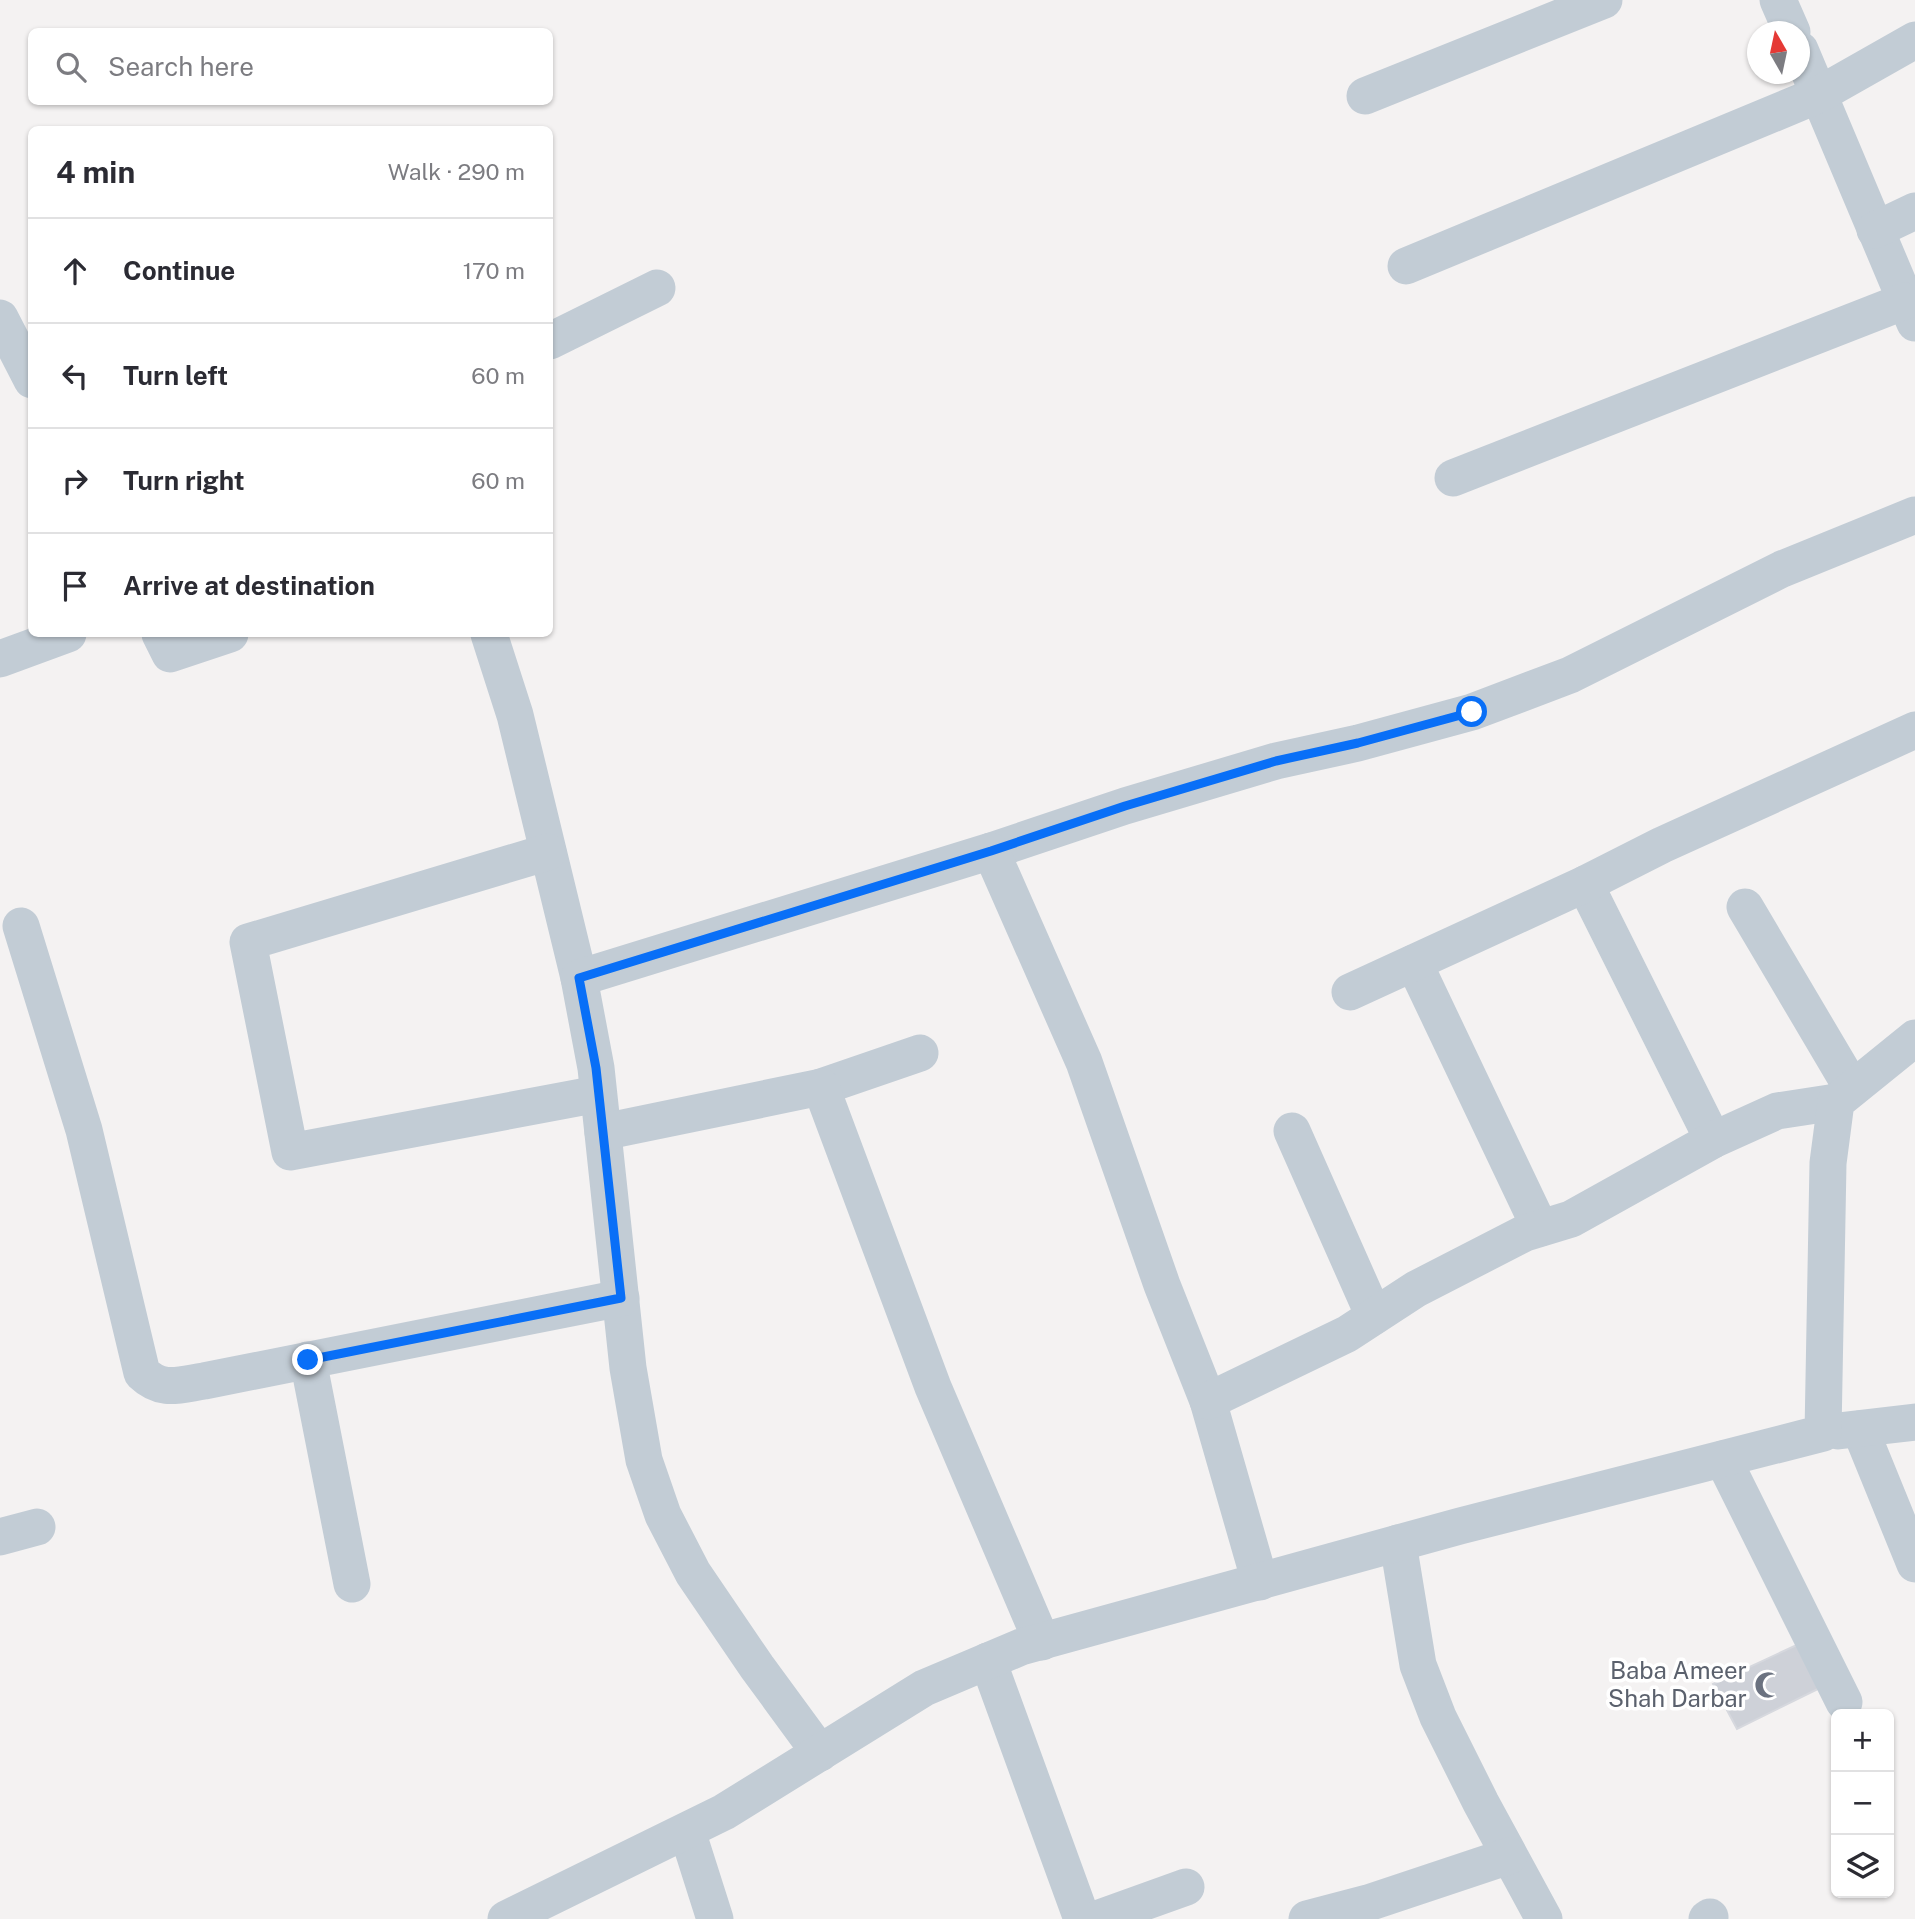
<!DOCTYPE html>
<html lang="en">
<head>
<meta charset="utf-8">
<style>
	:root { --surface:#fff; --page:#f7f7f7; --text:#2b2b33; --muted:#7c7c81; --line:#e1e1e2 }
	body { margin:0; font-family:"Public Sans",sans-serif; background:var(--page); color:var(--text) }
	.controls { position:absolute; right:21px; bottom:21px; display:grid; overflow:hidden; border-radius:10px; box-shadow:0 2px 5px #0004 }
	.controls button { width:63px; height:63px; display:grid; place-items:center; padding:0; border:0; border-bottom:2px solid var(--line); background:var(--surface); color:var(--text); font:35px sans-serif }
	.compass { position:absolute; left:1747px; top:21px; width:63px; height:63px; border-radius:50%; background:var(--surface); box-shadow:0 2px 5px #0004; rotate:351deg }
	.stop { position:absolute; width:21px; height:21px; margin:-16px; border:5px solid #096ff7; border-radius:50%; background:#fff }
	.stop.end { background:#096ff7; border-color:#fff; box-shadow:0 2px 7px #0008 }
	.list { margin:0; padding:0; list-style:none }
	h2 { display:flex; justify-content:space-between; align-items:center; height:91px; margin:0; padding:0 28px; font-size:30px }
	h2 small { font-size:23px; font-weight:400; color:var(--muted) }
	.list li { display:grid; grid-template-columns:46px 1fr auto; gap:21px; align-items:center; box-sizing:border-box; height:105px; padding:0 28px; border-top:2px solid var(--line) }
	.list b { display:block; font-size:26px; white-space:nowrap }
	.list em { font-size:23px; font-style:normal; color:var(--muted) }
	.icon { flex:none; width:38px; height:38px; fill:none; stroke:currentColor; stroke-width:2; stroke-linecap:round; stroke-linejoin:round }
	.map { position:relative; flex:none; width:1915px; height:1919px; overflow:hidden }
	.search { position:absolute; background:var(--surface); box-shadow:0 2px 5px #0004; left:28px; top:28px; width:525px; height:77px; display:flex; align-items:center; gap:18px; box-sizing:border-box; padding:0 24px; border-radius:10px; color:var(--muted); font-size:26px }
	.panel { position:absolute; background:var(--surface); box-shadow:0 2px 5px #0004; left:28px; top:126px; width:525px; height:511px; border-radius:10px }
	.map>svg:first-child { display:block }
	.building { fill:#ced1d8; stroke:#d6d8de; stroke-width:2 }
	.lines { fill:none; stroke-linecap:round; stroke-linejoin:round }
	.street { stroke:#c2ccd5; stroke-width:37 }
	.route { stroke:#096ff7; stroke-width:9 }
	.labels { text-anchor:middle; stroke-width:7; stroke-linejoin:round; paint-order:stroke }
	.worship-label { font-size:24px; fill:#5b616d; stroke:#fff; text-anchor:end }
</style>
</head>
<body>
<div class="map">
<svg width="1915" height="1919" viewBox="0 0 1915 1919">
	<rect width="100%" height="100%" fill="#f4f2f2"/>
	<polygon class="building" points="1803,1642 1824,1686 1737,1729 1713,1684"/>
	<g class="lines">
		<g class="street">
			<polyline points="1778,0 1792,32"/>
			<polyline points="1800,50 1915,323"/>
			<polyline points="1365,96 1604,0"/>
			<polyline points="1875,230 1915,211"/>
			<polyline points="1406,266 1818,95 1915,40"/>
			<polyline points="0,318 32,380"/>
			<polyline points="550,341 657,288"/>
			<polyline points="1453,478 1905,301"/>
			<polyline points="160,634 170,654 230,634"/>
			<polyline points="489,634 515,715 579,978 596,1068 628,1368 644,1460 663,1515 693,1573 757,1667 820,1753"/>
			<polyline points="0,659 68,634"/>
			<polyline points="991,851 1125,806 1276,761 1358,743 1472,712 1570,675 1782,569 1915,515"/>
			<polyline points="548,852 248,942 290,1152 598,1094"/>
			<polyline points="1585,884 1713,1140"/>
			<polyline points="1745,907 1852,1088"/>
			<path d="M 21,926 L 84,1130 L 142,1373 C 162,1392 178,1385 204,1381 L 621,1298"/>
			<polyline points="1414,963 1540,1228"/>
			<polyline points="579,978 991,851 1084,1062 1162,1285 1208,1401 1260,1582"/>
			<polyline points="1350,992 1585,884 1662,845 1915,730"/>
			<polyline points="821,1087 920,1053"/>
			<polyline points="1292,1131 1374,1316"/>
			<polyline points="603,1132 821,1087 933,1387 1042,1642"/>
			<polyline points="308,1360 352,1584"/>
			<polyline points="1208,1401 1347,1334 1416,1289 1525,1233 1571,1219 1713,1140 1777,1111 1836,1102"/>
			<polyline points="1860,1429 1915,1564"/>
			<polyline points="1838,1431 1915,1422"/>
			<polyline points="1723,1459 1844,1702"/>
			<polyline points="0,1537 37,1527"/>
			<polyline points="1398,1543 1418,1665 1438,1717 1481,1803 1544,1919"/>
			<polyline points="988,1661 1082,1919"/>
			<polyline points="687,1831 715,1919"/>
			<polyline points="506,1919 724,1812 924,1688 1021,1647 1460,1526 1823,1433 1828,1163 1836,1102 1915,1038"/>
			<polyline points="1097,1919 1186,1887"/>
			<polyline points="1307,1919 1368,1903 1509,1856"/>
			<polyline points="1707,1919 1710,1917"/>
		</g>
	</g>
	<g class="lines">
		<polyline class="route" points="308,1360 621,1298 596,1068 579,978 991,851 1125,806 1276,761 1358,743 1472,712"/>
	</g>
	<defs>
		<symbol id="mosque-bare" viewBox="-9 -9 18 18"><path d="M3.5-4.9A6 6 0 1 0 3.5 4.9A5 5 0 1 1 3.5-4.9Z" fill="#6b7280" stroke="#fff" stroke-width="2.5" paint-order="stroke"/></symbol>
	</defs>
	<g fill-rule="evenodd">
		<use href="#mosque-bare" x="1749" y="1666" width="38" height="38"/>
	</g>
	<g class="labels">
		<g class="worship-label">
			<text x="1747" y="1679">Baba Ameer<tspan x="1747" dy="28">Shah Darbar</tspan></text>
		</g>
	</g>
</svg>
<div class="controls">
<button>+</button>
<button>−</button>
<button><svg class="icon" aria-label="layers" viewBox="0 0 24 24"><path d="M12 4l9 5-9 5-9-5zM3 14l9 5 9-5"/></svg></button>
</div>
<svg class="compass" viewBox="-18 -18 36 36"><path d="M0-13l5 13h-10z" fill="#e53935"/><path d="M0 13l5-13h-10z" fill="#7c7c81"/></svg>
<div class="stop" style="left:1472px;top:712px"></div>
<div class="stop end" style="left:308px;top:1360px"></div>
<div class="search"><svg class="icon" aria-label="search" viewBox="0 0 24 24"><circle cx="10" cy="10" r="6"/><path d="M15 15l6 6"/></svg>Search here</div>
<section class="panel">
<h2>4 min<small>Walk · 290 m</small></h2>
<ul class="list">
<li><svg class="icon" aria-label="ahead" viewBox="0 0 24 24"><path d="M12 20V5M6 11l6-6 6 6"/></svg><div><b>Continue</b></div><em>170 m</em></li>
<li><svg class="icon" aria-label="left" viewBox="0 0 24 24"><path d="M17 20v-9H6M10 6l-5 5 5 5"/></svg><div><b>Turn left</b></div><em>60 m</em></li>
<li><svg class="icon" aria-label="right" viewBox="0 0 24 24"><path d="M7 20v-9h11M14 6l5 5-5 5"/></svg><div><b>Turn right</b></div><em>60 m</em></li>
<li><svg class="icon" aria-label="arrive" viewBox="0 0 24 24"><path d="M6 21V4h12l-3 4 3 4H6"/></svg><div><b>Arrive at destination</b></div></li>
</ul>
</section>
</div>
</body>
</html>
